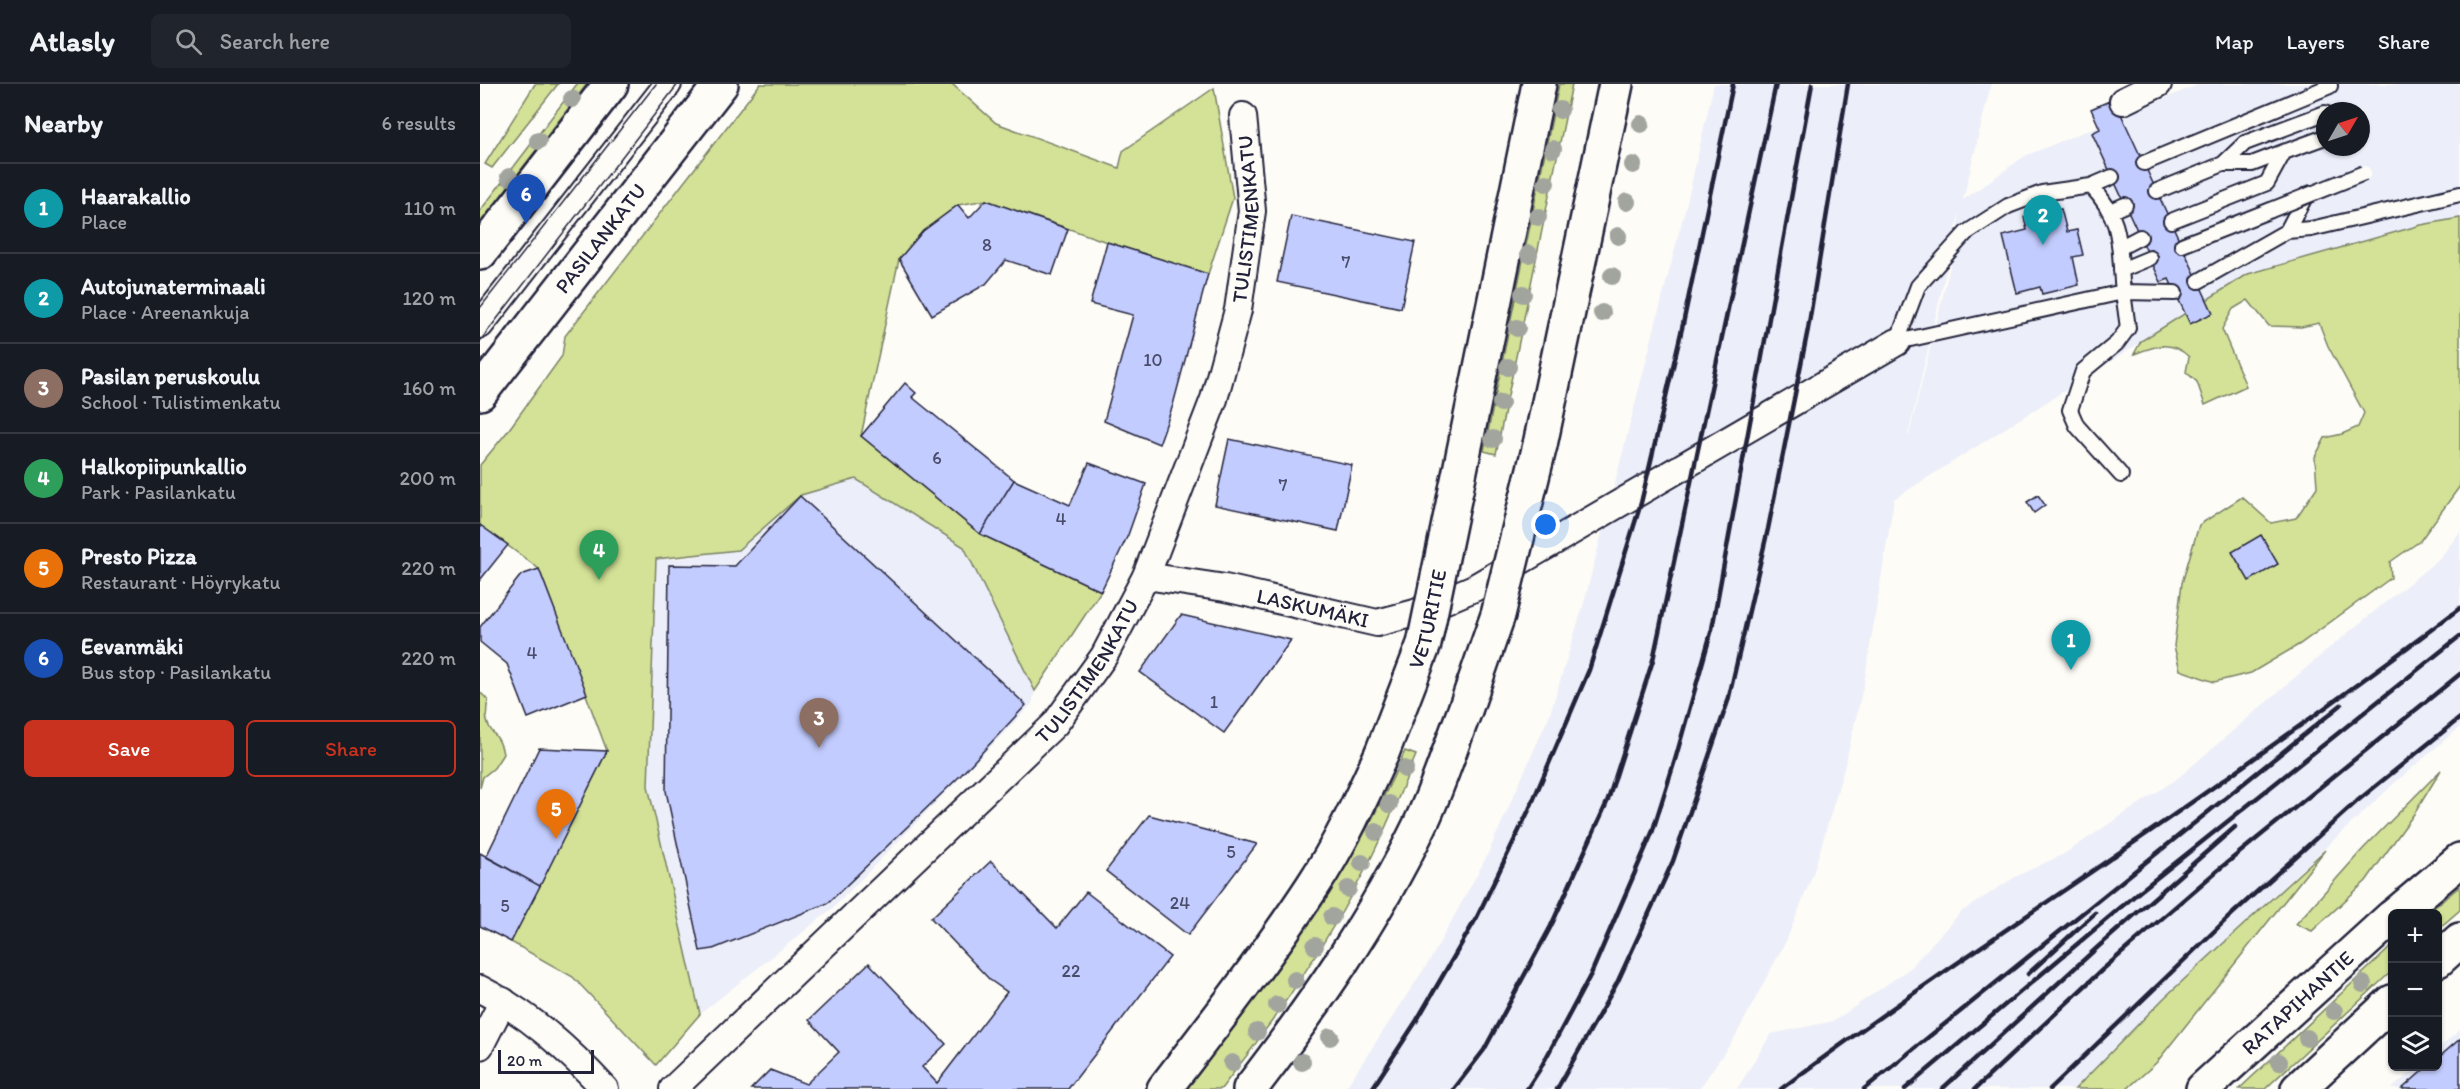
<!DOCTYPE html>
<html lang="en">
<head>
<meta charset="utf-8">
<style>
  :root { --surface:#171b24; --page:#20242c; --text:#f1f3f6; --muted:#9ea1a6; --line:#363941; --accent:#c8321e }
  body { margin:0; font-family:Itim,sans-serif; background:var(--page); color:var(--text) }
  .controls { position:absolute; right:18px; bottom:18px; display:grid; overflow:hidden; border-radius:9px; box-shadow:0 2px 4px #0004 }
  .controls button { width:54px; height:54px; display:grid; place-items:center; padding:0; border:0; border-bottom:2px solid var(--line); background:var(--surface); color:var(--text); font:30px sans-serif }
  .compass { position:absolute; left:1836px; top:18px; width:54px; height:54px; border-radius:50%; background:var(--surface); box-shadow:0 2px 4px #0004; rotate:51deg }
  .scale { position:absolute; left:18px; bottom:15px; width:96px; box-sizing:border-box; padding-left:6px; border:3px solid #22223b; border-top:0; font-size:16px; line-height:21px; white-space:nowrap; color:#22223b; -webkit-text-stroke:4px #fdfcf7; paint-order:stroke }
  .you { position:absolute; left:1066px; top:441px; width:21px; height:21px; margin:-15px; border:4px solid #fff; border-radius:50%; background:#1a73e8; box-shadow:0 0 0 9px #1a73e833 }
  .badge { display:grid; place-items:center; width:39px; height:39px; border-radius:50%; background:var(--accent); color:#fff; font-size:20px; font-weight:700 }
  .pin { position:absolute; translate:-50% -50px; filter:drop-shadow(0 2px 3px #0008) }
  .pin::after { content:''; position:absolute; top:32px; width:21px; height:18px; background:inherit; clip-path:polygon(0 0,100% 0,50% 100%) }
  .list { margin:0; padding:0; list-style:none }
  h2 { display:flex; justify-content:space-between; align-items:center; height:78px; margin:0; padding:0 24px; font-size:26px }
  h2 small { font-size:20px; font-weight:400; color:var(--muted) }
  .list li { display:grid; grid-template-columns:39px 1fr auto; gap:18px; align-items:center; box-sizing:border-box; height:90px; padding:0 24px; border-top:2px solid var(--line) }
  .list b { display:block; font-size:22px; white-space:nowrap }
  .list p { margin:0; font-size:20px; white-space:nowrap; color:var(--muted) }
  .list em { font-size:20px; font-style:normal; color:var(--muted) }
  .actions { display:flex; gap:12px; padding:18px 24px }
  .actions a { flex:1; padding:14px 0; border:2px solid var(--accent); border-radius:9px; text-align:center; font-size:21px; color:var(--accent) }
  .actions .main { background:var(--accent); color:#fff }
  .icon { flex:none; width:33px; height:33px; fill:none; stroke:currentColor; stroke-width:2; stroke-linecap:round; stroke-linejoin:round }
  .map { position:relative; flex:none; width:1980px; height:1005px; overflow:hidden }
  header { display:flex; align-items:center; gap:36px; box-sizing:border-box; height:84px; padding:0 30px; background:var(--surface); border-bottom:2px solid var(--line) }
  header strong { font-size:28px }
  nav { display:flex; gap:33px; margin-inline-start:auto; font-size:21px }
  .search { width:420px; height:54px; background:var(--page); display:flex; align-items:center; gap:15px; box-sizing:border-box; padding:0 21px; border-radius:9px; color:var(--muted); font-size:22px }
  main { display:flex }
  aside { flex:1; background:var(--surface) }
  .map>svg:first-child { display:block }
  .built { fill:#eceef9; fill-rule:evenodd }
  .green { fill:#d3e296; stroke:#7a8268; stroke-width:1.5 }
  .building { fill:#c3ccfe; stroke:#22223b; stroke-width:1.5 }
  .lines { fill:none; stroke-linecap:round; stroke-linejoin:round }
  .lane-casing { stroke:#22223b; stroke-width:18 }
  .street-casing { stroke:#22223b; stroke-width:30 }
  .secondary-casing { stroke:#22223b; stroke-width:38 }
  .primary-casing { stroke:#22223b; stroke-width:38 }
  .lane { stroke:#fdfcf7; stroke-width:14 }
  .street { stroke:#fdfcf7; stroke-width:26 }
  .secondary { stroke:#fdfcf7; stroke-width:33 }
  .primary { stroke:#fdfcf7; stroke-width:33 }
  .tram { stroke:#22223b; stroke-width:1.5 }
  .rail { stroke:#22223b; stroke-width:4.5 }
  .lane-bridge-casing { stroke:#22223b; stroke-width:18; stroke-linecap:butt }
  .primary-bridge-casing { stroke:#22223b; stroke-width:38; stroke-linecap:butt }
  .lane-bridge { stroke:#fdfcf7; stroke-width:14 }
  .primary-bridge { stroke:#fdfcf7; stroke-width:33 }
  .tree { fill:#a2a49e }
  .labels { text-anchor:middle; stroke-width:6; stroke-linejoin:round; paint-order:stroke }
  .number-label { font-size:18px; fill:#4a4c6c }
  .street-label { font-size:21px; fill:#22223b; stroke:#fdfcf7 }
</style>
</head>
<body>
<header>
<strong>Atlasly</strong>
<div class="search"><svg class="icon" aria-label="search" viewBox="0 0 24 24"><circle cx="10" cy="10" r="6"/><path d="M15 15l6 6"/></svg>Search here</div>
<nav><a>Map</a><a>Layers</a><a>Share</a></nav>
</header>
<main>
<aside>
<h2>Nearby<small>6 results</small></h2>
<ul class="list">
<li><span class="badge" style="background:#0f9aa8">1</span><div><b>Haarakallio</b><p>Place</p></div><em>110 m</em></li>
<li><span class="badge" style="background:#0f9aa8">2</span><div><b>Autojunaterminaali</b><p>Place · Areenankuja</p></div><em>120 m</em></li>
<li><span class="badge" style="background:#8d6e63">3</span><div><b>Pasilan peruskoulu</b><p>School · Tulistimenkatu</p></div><em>160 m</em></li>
<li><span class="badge" style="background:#2e9e5b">4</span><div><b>Halkopiipunkallio</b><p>Park · Pasilankatu</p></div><em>200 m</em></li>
<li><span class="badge" style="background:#e8710a">5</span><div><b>Presto Pizza</b><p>Restaurant · Höyrykatu</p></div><em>220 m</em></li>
<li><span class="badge" style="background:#1a4fb4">6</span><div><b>Eevanmäki</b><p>Bus stop · Pasilankatu</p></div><em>220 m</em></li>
</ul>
<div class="actions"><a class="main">Save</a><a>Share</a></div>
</aside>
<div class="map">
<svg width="1980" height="1005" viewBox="0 0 1980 1005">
  <rect width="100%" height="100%" fill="#fdfcf7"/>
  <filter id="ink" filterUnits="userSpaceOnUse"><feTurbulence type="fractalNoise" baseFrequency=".0167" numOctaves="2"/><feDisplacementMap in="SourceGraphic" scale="12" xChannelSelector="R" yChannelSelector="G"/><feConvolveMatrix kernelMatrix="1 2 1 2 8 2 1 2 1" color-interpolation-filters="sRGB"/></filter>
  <g filter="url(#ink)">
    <path class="built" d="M1234 0H1511L1483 116 1545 72 1720 0H1980V134L1941 141 1768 190 1414 415 1384 599 1365 681 1333 790 1307 855 1255 953 1219 1005H865L952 873 1007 772 1070 630 1104 519 1209 110ZM1845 27H1881V63H1845ZM1480 127 1476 158 1429 351H1428Z
      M376 395 484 463 555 607 552 620 353 824 220 930 168 702 176 475H195L258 466 321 411Z
      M1980 448V643L1918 696 1684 914 1595 1005H1257L1291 950 1354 937 1429 885 1481 828 1535 793 1584 770 1698 694 1847 566 1960 474Z
      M1980 946V1005H1911L1937 983 1958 982V965Z"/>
    <path class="green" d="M55 0H78L12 84 5 80Z
      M97 0H107L0 139V127Z
      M280 0H472L516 39 639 84 643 67 734 4 753 114 728 190 627 158 506 116 478 121 443 147 419 175 381 352 500 450 621 507 555 607 484 463 376 395 321 411 258 466 176 475 168 702 220 930 176 981 93 893 31 858 127 667 59 485 0 441V381L27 348 82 272 85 252Z
      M1079 0H1092L1016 370 1004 367Z
      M1980 134V402L1940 457 1910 478 1911 494 1820 560 1771 589 1734 598 1700 586 1694 562 1702 499 1719 441 1762 413 1791 439 1816 434 1837 403 1835 373 1845 354 1862 350 1878 343 1884 329 1848 262 1839 239 1821 243 1789 242 1768 216 1753 225 1742 245 1766 302 1725 321 1717 298 1706 288 1709 273C1691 255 1675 262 1654 270L1661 257 1768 190 1941 141Z
      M0 608 8 616C1 652 19 643 23 670L14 684 3 693 0 704Z
      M925 667 936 671C920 710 904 750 884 788 843 865 795 937 741 1005H704C790 897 870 794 925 667Z
      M1961 686 1936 727 1886 797 1832 847 1816 840 1883 765Z
      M1845 766 1676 979 1647 1005H1595L1684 914Z
      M1980 802V826L1958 845V830L1948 829Z
      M1912 862V887L1785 1005H1759Z"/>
    <path class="building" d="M1634 15 1733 229 1710 240 1689 195 1681 198 1612 49 1620 45 1611 25Z
      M506 116 588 145 572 191 526 176 506 200 452 231 419 175 443 147 478 121 489 134Z
      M1581 125 1587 148 1597 146 1603 171 1593 173 1599 201 1562 210 1560 203 1537 209 1523 152 1547 146 1544 133Z
      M811 132 935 158 921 224 797 198Z
      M627 158 728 190 693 321 679 360 624 337 653 231 610 220Z
      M425 299 436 309 432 313 534 396 500 450 381 352Z
      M749 355 872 381 858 447 735 421Z
      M609 379 666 400 648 451 621 507 500 450 534 396 590 421Z
      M1558 411 1565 421 1554 429 1547 418Z
      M320 412 546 621 481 691 348 819 233 865 220 867 186 707 189 481 255 482Z
      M0 441 28 461 0 496Z
      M1781 451 1798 480 1769 497 1752 468Z
      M59 485 107 610 48 634 27 580 0 558V543L41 491Z
      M701 531 811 556 744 649 660 588Z
      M59 664 127 667 60 802 6 773Z
      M669 731 777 760 708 851 626 787Z
      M0 769 60 802 31 858 0 842Z
      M511 777 577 844 606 808 690 873 588 1005H271L290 986 326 1000 359 968 329 936 389 879 466 960 442 983 457 999 527 908 510 896 451 834Z
      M1980 955V1005H1922L1948 982H1958V974Z"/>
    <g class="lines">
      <defs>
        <path id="lane" d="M1664 79 1850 2
          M1743 80H1772L1806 67
          M1611 102C1645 138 1638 163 1643 208L1417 258 1438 202 1486 149 1528 122 1562 109Z
          M1611 102 1632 93
          M1677 107 1743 80 1765 59 1845 29
          M1631 127 1645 121
          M1691 137 1787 99 1804 68 1845 53
          M1807 147 1831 145 1980 110
          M1702 161 1791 126
          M1641 163 1660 153
          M1641 186 1670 174
          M1719 197 1807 147 1826 111 1831 109
          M1641 391 1597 342 1590 326 1603 287 1637 259 1648 244 1643 208 1695 209"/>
        <g id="street">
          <path d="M1643 17 1678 0"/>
          <path d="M0 241 188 0"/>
          <path id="s1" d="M666 492 745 504 897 539 935 529 994 504 1417 258"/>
          <path d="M0 905C49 930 88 965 125 1005"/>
          <path d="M0 962 23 917"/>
          <path id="s2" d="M193 1005 575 640 624 572 666 492 734 315 758 226 772 127 763 32"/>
        </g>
        <g id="secondary">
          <path d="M0 169 131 0"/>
          <path id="s3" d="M0 309 241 0"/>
          <path d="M1916 830 1980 776"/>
          <path d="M1958 876 1980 856"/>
          <path id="s4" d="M1723 1005 1912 833"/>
          <path d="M1818 1005 1912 918"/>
        </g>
        <path id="primary" d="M1060 361 1136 0
          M976 406 1059 0
          M684 1005C735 939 786 873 832 803 860 761 881 715 902 669
          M770 1005C834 922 894 836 940 741 958 704 970 664 985 626"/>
      </defs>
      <use href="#lane" class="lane-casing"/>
      <use href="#street" class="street-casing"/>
      <use href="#secondary" class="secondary-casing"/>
      <use href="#primary" class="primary-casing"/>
      <use href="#lane" class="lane"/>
      <use href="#street" class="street"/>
      <use href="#secondary" class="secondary"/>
      <use href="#primary" class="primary"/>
      <path class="tram" d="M0 224 176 0
        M0 257 198 0"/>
      <path class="rail" d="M1548 890 1615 829
        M892 1005 937 936 997 833 1049 726 1109 586 1161 419 1203 240 1253 0
        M974 1005 1004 966 1071 842 1128 716 1173 576 1296 0
        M1047 1005 1060 985 1111 890 1172 749 1195 676 1232 545 1332 0
        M1077 1005 1137 899 1193 777 1248 617 1288 445 1328 245 1368 0
        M1301 1005C1397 933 1496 866 1595 799 1725 710 1855 619 1980 524
        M1384 1005 1861 621
        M1425 1005 1659 808 1980 552
        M1462 1005 1619 862 1755 743
        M1495 1005 1622 886 1738 786 1980 590
        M1570 1005 1750 832 1876 718 1980 634"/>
      <defs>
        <path id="lane-bridge" d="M1791 126 1884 89"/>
        <g id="primary-bridge">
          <path d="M985 626 1018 531 1060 361"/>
          <path id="s5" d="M902 669 944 560 976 406"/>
        </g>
      </defs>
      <use href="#lane-bridge" class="lane-bridge-casing"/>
      <use href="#primary-bridge" class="primary-bridge-casing"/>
      <use href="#lane-bridge" class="lane-bridge"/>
      <use href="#primary-bridge" class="primary-bridge"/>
    </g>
    <g class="tree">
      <circle cx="92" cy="15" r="9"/>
      <circle cx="1080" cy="26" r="9"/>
      <circle cx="1161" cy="40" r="9"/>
      <circle cx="58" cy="57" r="9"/>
      <circle cx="1073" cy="65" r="9"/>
      <circle cx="1153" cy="81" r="9"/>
      <circle cx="29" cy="93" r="9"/>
      <circle cx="1066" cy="99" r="9"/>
      <circle cx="1147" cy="118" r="9"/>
      <circle cx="1058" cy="133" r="9"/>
      <circle cx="1138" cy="152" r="9"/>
      <circle cx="1049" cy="170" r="9"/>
      <circle cx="1132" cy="192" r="9"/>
      <circle cx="1043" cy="210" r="9"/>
      <circle cx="1122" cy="229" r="9"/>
      <circle cx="1037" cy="244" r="9"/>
      <circle cx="1028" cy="283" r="9"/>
      <circle cx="1021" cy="319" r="9"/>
      <circle cx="1013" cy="355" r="9"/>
      <circle cx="925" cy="685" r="9"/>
      <circle cx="909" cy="720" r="9"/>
      <circle cx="896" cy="748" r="9"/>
      <circle cx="882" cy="779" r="9"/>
      <circle cx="868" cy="805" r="9"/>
      <circle cx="852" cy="833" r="9"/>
      <circle cx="835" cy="862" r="9"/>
      <circle cx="815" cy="896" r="9"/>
      <circle cx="1883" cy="900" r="9"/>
      <circle cx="797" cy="921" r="9"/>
      <circle cx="1854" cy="927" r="9"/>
      <circle cx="777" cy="948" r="9"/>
      <circle cx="850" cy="953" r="9"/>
      <circle cx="1827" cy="954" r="9"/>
      <circle cx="822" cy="978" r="9"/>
      <circle cx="1799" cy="978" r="9"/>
      <circle cx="752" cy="979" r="9"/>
    </g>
  </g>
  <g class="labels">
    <g class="number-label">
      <text x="507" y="167">8</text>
      <text x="866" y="184">7</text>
      <text x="673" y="282">10</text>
      <text x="457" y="380">6</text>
      <text x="803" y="407">7</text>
      <text x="581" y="441">4</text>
      <text x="52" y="575">4</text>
      <text x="734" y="624">1</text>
      <text x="751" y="774">5</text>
      <text x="700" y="825">24</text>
      <text x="25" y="828">5</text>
      <text x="591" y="893">22</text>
    </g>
    <g class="street-label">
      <text dy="7" stroke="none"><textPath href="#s2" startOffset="1076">TULISTIMENKATU</textPath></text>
      <text dy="7" stroke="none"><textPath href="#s3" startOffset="196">PASILANKATU</textPath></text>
      <text dy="7" stroke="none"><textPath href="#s1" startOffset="170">LASKUMÄKI</textPath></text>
      <text dy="7" stroke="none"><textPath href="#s5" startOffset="142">VETURITIE</textPath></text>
      <text dy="7" stroke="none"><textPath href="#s2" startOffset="590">TULISTIMENKATU</textPath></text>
      <text dy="7" stroke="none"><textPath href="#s4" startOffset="128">RATAPIHANTIE</textPath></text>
    </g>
  </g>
</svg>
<div class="controls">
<button>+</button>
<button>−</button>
<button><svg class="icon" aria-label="layers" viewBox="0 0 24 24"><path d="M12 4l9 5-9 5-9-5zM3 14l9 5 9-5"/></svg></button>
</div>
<svg class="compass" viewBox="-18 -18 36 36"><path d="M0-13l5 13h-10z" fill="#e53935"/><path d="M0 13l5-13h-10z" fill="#9ea1a6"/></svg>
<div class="scale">20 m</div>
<div class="you"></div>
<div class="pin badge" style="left:1591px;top:586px;background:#0f9aa8">1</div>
<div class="pin badge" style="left:1563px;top:161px;background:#0f9aa8">2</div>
<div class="pin badge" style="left:339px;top:664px;background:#8d6e63">3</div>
<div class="pin badge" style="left:119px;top:496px;background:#2e9e5b">4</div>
<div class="pin badge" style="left:76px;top:755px;background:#e8710a">5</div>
<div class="pin badge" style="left:46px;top:140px;background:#1a4fb4">6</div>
</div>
</main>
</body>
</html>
